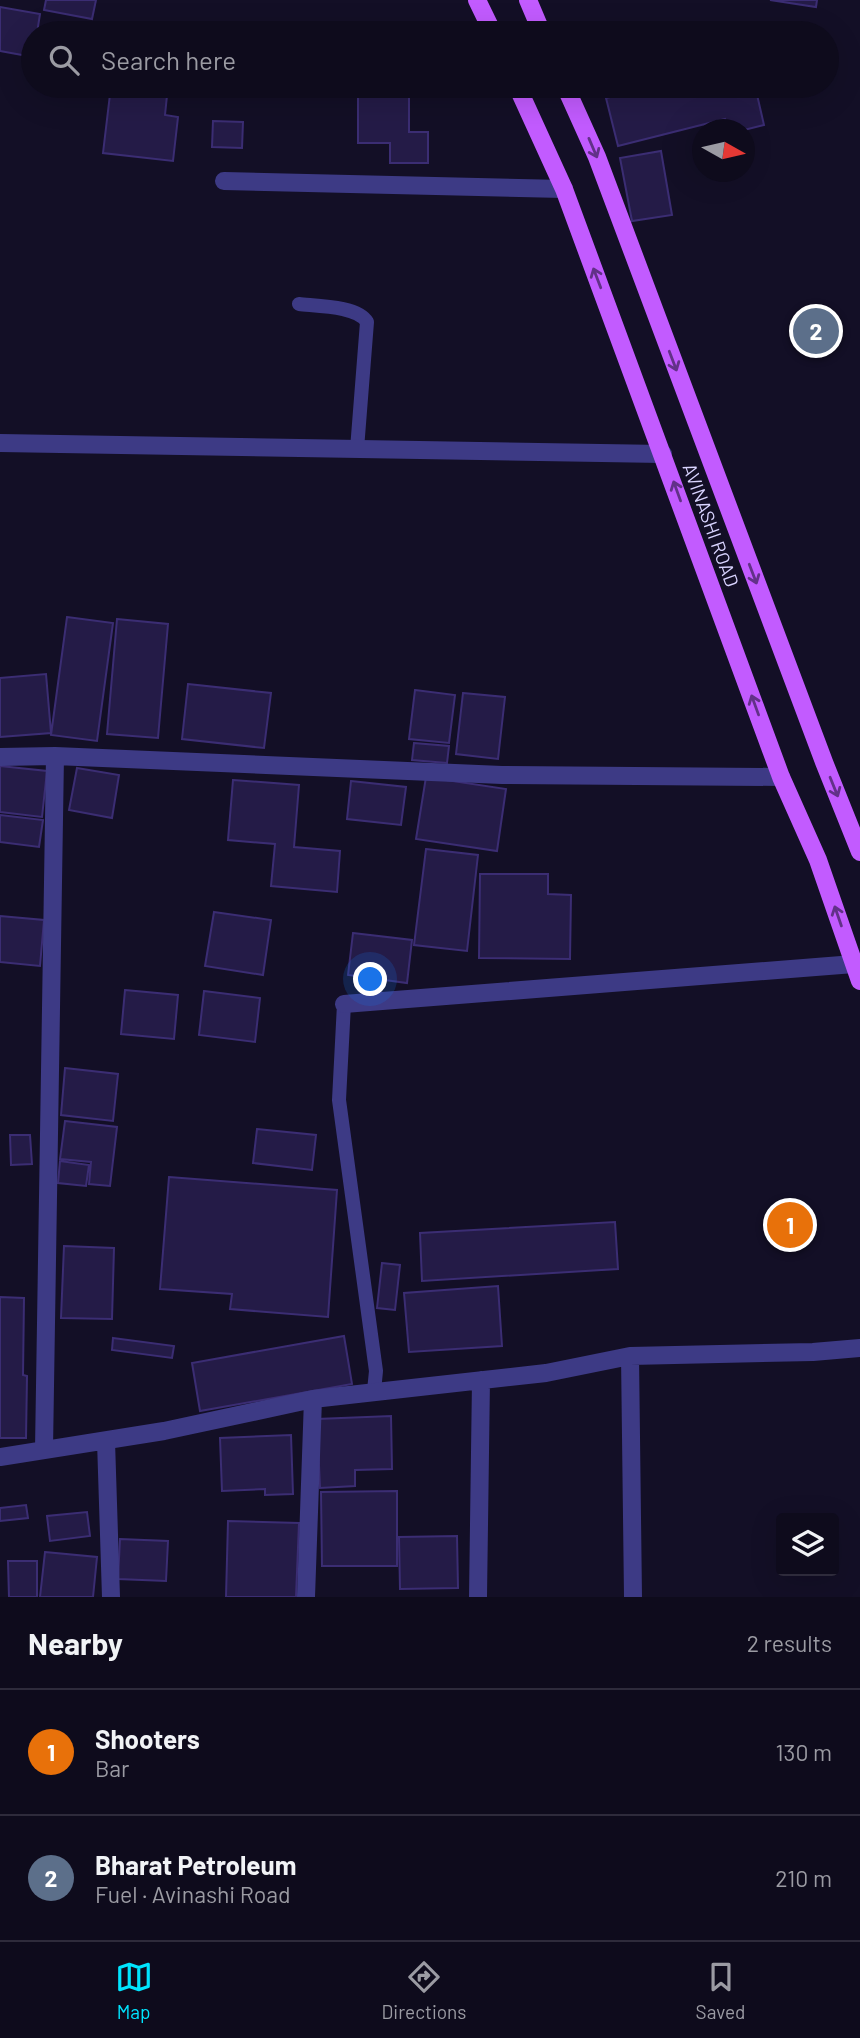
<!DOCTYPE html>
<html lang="en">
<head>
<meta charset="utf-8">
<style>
  :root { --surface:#0e0b1c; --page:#171425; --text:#f1f3f6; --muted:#9b9ba3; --line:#2e2b3b; --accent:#00e5ff }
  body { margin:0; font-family:Barlow,sans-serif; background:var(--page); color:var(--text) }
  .controls { position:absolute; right:21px; bottom:21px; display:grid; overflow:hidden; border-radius:7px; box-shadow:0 7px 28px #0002 }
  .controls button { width:63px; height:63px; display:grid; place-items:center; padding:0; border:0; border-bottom:2px solid var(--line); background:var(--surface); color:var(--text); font:35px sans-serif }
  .compass { position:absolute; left:692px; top:119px; width:63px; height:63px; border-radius:50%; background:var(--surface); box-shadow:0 7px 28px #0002; rotate:98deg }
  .you { position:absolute; left:371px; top:980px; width:24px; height:24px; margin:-18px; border:5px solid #fff; border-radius:50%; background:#1a73e8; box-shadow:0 0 0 10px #1a73e833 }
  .badge { display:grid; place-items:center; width:46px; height:46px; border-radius:50%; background:var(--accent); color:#fff; font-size:23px; font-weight:700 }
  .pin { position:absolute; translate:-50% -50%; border:4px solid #fff; box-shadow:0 2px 7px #0006 }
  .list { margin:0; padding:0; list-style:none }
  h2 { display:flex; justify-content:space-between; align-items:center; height:91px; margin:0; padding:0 28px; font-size:30px }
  h2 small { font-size:23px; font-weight:400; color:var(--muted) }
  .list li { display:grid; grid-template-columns:46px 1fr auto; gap:21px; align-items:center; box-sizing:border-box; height:126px; padding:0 28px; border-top:2px solid var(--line) }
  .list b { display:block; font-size:26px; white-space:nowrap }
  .list p { margin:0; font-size:23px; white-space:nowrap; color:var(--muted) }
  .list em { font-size:23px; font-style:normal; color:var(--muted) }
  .icon { flex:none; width:38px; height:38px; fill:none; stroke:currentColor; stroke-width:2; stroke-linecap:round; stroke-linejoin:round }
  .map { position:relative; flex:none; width:860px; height:1597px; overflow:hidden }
  .search { position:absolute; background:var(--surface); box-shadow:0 7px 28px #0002; left:21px; right:21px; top:21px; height:77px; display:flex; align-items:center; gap:18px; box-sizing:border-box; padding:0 24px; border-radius:38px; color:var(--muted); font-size:26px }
  .sheet { height:343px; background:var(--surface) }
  nav { display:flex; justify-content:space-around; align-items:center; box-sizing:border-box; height:98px; border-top:2px solid var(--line); background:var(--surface); font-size:19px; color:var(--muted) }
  nav a { display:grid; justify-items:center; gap:4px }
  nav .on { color:var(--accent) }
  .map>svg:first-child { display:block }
  .building { fill:#241b47; stroke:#3b2d73; stroke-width:2 }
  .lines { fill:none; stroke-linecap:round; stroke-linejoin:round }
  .service { stroke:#3d3a85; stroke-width:14 }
  .minor { stroke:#3d3a85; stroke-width:18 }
  .primary { stroke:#c25bff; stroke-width:18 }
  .oneway { stroke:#623188 }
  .labels { text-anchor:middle; stroke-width:6; stroke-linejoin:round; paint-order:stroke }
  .street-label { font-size:19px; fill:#d9d4ff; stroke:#130f26 }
</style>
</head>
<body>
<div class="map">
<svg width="860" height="1597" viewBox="0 0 860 1597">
  <rect width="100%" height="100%" fill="#130f26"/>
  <path class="building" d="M46 0H96L92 19 44 10Z
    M770 0H817L816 7Z
    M0 7 40 14 37 33H33V57L0 51Z
    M124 25 175 33H122Z
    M111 86H168L165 115 178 117 173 161 103 153Z
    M656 86H755L764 125 744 130H728L725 119 618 146 606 98Z
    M358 95H409V132H428V163H390V143H358Z
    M213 121 243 122 242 148 212 147Z
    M661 151 672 215 632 221 620 158Z
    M67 617 113 623 97 741 51 735Z
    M117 619 168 624 158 738 107 734Z
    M46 674 51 733 0 737V678Z
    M188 684 271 693 264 748 182 739Z
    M415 690 455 695 449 743 409 739Z
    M463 693 505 697 498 759 456 754Z
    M414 743 449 746 447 763 412 760Z
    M0 766 47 771 42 817 0 812Z
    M77 768 119 775 112 818 69 810Z
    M426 777 506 789 497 851 416 839Z
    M233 780 299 785 294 847 340 851 337 892 271 886 275 844 228 840Z
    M351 781 406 787 401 825 347 819Z
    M0 815 43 820 39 847 0 842Z
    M426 849 478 855 467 951 414 945Z
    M480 874H548V894L571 895 570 959 479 958Z
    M214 912 271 920 263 975 205 966Z
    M0 916 44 920 40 966 0 962Z
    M353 933 412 940 407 983 348 975Z
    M125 990 178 995 174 1039 121 1034Z
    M204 991 260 998 255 1042 199 1035Z
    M65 1068 118 1074 113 1121 61 1115Z
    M65 1121 117 1127 110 1186 89 1184 91 1162 60 1159Z
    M257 1129 316 1135 312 1170 253 1163Z
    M10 1135H30L32 1164 11 1165Z
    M60 1161 89 1165 86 1186 58 1183Z
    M169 1177 337 1190 328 1317 230 1309 232 1294 160 1289Z
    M615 1222 618 1269 422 1281 420 1233Z
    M64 1246 114 1248 112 1319 61 1318Z
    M382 1263 400 1265 395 1310 377 1308Z
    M498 1286 502 1346 409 1352 404 1293Z
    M0 1297 24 1298 23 1375 27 1376 26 1438H0Z
    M344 1336 352 1384 200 1411 192 1363Z
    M113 1338 174 1346 172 1358 112 1350Z
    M391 1416 392 1469 355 1470V1486L320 1488 317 1419Z
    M291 1435 293 1494 265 1495V1489L222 1491 220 1438Z
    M397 1491V1566H322L321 1492Z
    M26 1505 28 1518 0 1521V1508Z
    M87 1512 90 1536 50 1541 47 1516Z
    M228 1521 299 1523 296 1597H226Z
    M457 1536 458 1588 400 1589 399 1537Z
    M120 1539 168 1541 166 1581 118 1579Z
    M45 1552 97 1557 93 1597H40Z
    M8 1561H37V1597H9Z"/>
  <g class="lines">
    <path class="service" d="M299 304C317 306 358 306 367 322L357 449
      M344 1004 339 1100 376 1371 374 1391"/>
    <path class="minor" d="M224 181 564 189
      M0 443 663 454
      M0 757 55 756 502 775 781 777
      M344 1004 854 964
      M630 1356 633 1597
      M106 1441 111 1597
      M44 1449 55 756
      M0 1457 164 1431 313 1399 546 1373 630 1356 813 1352 860 1348
      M306 1597 313 1399
      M478 1597 481 1380"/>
    <path class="primary" d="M477 0 493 33
      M528 0 542 33
      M517 86 564 189 781 777 818 860 860 981
      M565 86 597 157 824 762 860 852"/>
  </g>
  <defs><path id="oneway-shaft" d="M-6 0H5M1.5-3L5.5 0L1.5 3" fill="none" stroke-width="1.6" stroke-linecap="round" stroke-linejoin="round" transform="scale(1.75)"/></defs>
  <g class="oneway">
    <use href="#oneway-shaft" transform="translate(593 148) rotate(67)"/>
    <use href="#oneway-shaft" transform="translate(597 278) rotate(-111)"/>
    <use href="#oneway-shaft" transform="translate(673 361) rotate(69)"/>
    <use href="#oneway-shaft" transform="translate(677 491) rotate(-110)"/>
    <use href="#oneway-shaft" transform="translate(753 574) rotate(69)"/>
    <use href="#oneway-shaft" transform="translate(755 705) rotate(-110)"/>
    <use href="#oneway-shaft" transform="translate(834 787) rotate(68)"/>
    <use href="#oneway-shaft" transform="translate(838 916) rotate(-109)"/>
  </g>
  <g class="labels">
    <g class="street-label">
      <text transform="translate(711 525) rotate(70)" y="7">AVINASHI ROAD</text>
    </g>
  </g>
</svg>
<div class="controls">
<button><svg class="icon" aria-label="layers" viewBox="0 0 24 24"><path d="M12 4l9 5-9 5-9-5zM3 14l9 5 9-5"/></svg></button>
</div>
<svg class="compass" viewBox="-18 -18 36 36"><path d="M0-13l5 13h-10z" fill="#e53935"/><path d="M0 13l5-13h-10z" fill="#9b9ba3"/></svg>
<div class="you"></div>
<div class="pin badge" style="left:790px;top:1225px;background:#e8710a">1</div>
<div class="pin badge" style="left:816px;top:331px;background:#5c6f8a">2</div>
<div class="search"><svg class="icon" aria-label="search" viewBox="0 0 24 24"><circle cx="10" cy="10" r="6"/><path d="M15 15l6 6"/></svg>Search here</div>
</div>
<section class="sheet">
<h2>Nearby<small>2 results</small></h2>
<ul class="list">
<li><span class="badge" style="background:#e8710a">1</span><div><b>Shooters</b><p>Bar</p></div><em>130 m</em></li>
<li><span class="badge" style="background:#5c6f8a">2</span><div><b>Bharat Petroleum</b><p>Fuel · Avinashi Road</p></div><em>210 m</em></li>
</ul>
</section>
<nav>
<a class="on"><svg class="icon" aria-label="map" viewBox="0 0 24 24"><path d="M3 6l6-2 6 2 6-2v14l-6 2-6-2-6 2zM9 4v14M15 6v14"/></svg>Map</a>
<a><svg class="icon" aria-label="directions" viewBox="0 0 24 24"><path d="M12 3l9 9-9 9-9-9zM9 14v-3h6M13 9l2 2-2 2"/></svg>Directions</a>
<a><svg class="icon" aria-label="saved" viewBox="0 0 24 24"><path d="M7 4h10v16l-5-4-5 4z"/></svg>Saved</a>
</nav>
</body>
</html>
